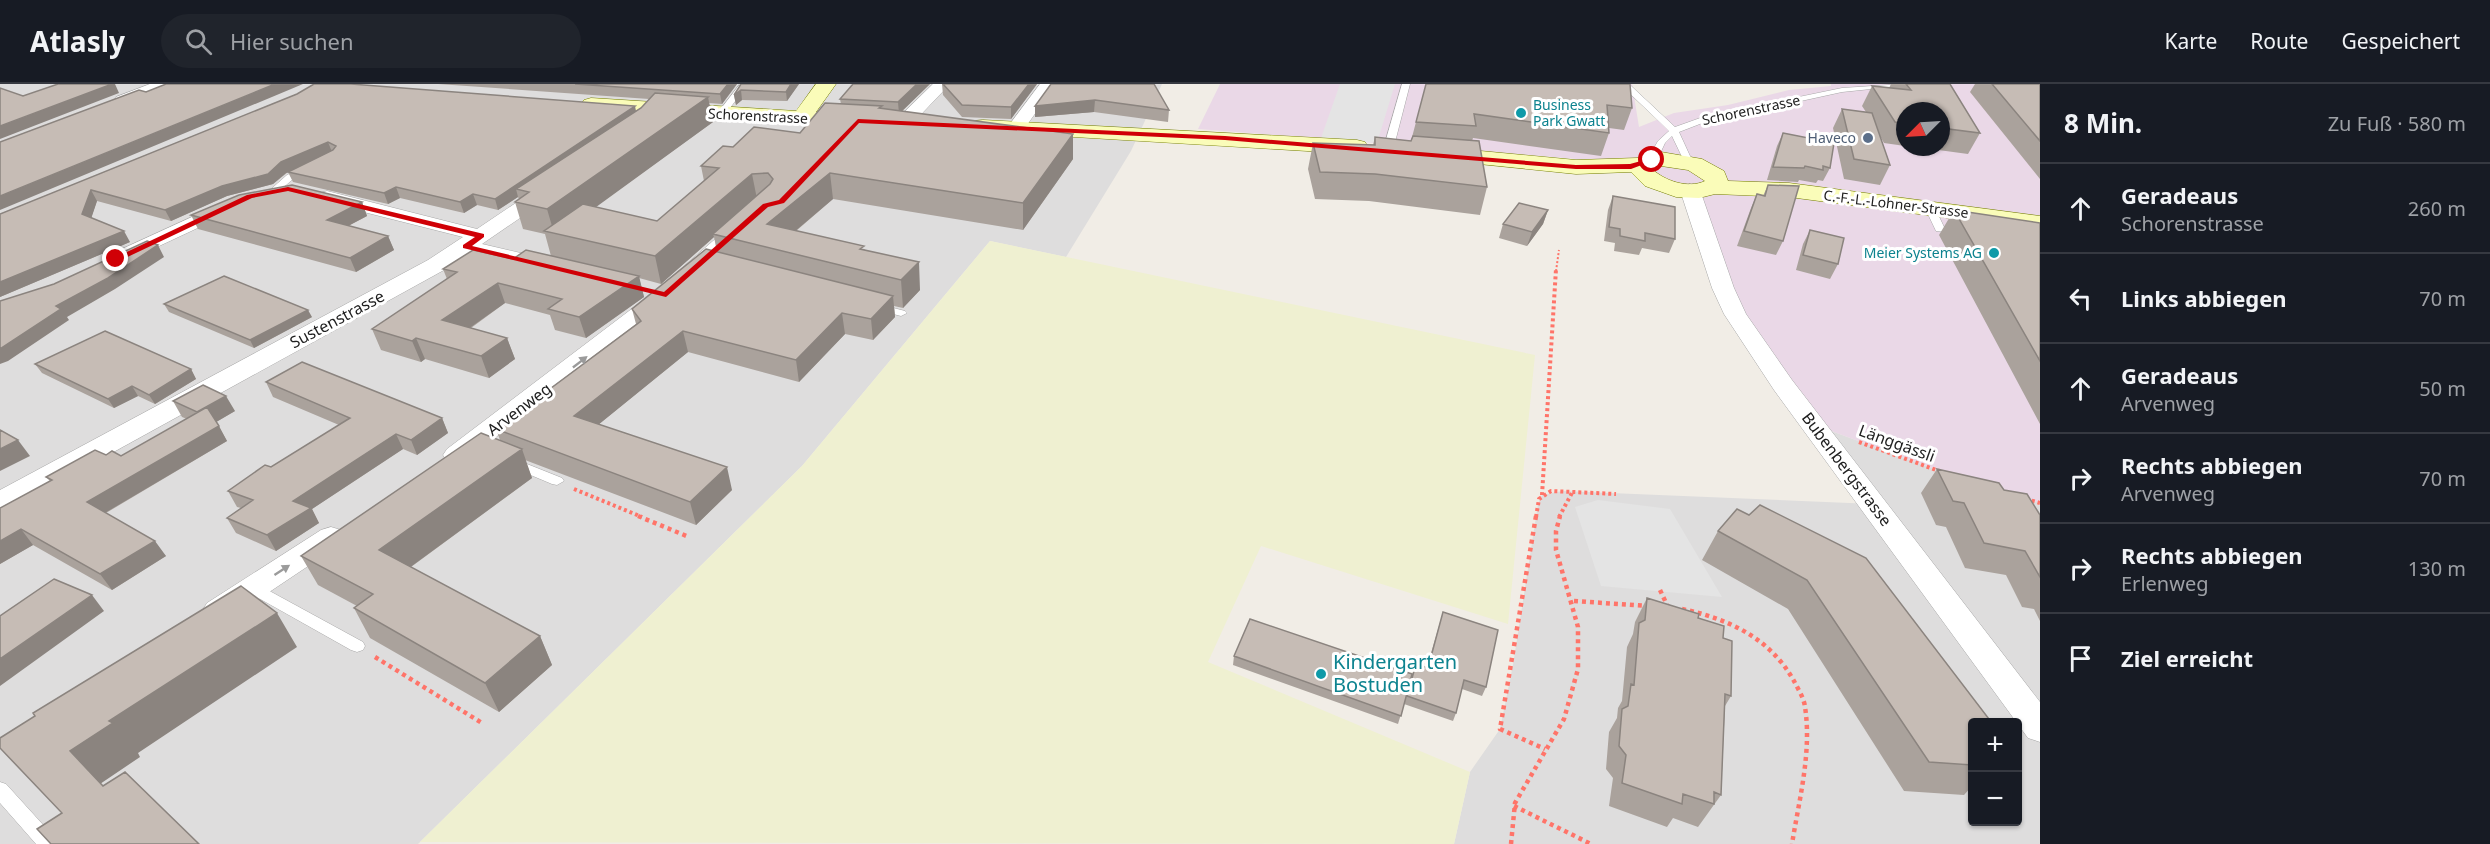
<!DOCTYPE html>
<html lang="de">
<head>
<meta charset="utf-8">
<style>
  :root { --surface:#171b24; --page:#20242c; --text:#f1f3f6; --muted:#9ea1a6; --line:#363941 }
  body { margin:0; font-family:"Noto Sans",sans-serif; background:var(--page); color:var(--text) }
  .controls { position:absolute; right:18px; bottom:18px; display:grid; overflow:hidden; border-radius:6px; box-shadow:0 2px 4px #0004 }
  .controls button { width:54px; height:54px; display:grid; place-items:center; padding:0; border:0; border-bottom:2px solid var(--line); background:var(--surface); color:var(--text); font:30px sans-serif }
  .compass { position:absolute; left:1896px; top:18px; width:54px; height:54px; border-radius:50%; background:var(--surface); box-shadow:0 2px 4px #0004; rotate:246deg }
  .stop { position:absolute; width:18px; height:18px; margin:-14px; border:4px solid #d00006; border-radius:50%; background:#fff }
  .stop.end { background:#d00006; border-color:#fff; box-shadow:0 2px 6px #0008 }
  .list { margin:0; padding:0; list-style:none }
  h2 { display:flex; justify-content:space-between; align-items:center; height:78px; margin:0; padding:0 24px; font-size:26px }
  h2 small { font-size:20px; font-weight:400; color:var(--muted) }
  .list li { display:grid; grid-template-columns:39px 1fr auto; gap:18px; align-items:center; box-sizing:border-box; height:90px; padding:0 24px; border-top:2px solid var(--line) }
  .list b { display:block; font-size:22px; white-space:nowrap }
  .list p { margin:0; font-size:20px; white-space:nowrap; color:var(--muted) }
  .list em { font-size:20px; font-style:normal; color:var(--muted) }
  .icon { flex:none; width:33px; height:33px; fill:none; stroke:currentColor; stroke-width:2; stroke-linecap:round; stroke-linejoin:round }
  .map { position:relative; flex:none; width:2040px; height:760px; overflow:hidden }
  header { display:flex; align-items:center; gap:36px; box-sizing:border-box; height:84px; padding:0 30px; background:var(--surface); border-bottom:2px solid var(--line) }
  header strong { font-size:28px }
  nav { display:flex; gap:33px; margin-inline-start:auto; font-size:21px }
  .search { width:420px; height:54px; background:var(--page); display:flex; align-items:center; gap:15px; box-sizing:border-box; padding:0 21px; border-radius:33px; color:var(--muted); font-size:22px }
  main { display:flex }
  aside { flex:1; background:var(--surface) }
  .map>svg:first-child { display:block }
  .residential { fill:#dedddd; fill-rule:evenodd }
  .industrial { fill:#ead8e7; fill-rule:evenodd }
  .farmland { fill:#eff0d1 }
  .parking { fill:#e4e4e4 }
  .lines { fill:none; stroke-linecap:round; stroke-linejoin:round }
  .lane-casing { stroke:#a7a7a7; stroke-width:1 }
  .street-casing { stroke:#a7a7a7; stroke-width:1 }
  .secondary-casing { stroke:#737d01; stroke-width:1 }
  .path-far2 { stroke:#ff7469; stroke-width:2; stroke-dasharray:2 2; stroke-linecap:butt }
  .path-far1 { stroke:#ff7469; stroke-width:4; stroke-dasharray:3 3; stroke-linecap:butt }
  .path { stroke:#ff7469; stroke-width:4.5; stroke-dasharray:4 4; stroke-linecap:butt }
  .lane { fill:#fff; fill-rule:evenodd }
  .street { fill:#fff; fill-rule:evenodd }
  .secondary { fill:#fafcb9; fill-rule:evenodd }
  .wall { fill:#aaa29c }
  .shaded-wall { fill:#8b847f }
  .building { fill:#c6bcb5; stroke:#8b847f; stroke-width:1.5 }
  .oneway { fill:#9b9b9b }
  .route { fill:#d00006 }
  .culture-dot { fill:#0f9aa8; stroke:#fff; stroke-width:2 }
  .service-dot { fill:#5c6f8a; stroke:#fff; stroke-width:2 }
  .labels { text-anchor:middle; stroke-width:6; stroke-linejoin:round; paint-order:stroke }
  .far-culture-label { font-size:14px; fill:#0d838f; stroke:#fff; text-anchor:start }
  .far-street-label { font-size:14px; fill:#202020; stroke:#fff }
  .far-service-label { font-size:14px; fill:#4e5e75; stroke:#fff; text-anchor:end }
  .street-label { font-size:16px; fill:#202020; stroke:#fff }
  .near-culture-label { font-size:20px; fill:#0d838f; stroke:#fff; text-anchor:start }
</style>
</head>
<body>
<header>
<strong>Atlasly</strong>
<div class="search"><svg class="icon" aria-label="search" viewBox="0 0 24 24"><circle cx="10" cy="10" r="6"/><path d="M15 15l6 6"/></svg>Hier suchen</div>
<nav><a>Karte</a><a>Route</a><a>Gespeichert</a></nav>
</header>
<main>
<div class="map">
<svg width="2040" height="760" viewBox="0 0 2040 760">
  <rect width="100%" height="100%" fill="#f1ede6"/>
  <path class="residential" d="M0 0H1162L1131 67 1066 173 990 157 802 382 418 760H0Z
    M1815 341 1975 400 2040 419V760H1454L1470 688 1500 645 1513 581 1538 420 1542 411 1562 407 1873 420ZM1972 638H2018V738H1972Z"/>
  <path class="industrial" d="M1220 0H1632L1639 43 1674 29 1728 21 1789 6 1831 2V0H2040V419L1975 400 1815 341 1754 259 1690 110 1614 78 1198 45ZM1905 27H1941V63H1905Z"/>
  <path class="farmland" d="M990 157 1535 271 1508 540 1261 462 1208 578 1470 688 1454 760 420 758 802 382Z"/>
  <path class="parking" d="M1340 0H1395L1377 59 1321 54Z
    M1598 416 1670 425 1722 513 1601 502 1575 423Z"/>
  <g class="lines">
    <defs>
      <path id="lane" d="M740 0H748L724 32H718L717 30Z
        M1402 0H1410L1393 66 1388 69 1383 66Z
        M1620 0H1629L1675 43 1703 33 1842 4 1904 0 1900 2 1842 8 1705 38 1679 48 1690 72 1699 80 1694 83 1683 75 1672 52 1665 59 1657 76 1649 78 1647 76 1658 57 1669 47Z
        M306 83 311 86 309 88 293 95 278 108 270 106 287 91Z
        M1930 121 1935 124 1944 143 1965 146V150L1936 147 1925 124Z
        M878 220 905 227 907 229 901 232 874 225 872 223Z
        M512 374 562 394 564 397 557 401 552 400 507 381 505 378 507 375Z
        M253 498 363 558 365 562 363 566 357 568 351 566 248 508 245 504 248 500Z
        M0 698 6 700 55 754 57 760H36L0 719Z"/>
      <path id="street" d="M150 0H172L170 3 128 21H116L114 17 116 13Z
        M933 0H950L909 43H897L894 39 897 35Z
        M1040 0H1056L1022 48H1010L1007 44Z
        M548 100 555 102 558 106 555 110 482 160 559 178 562 183 559 188 551 189 468 169 444 186 10 425 0 427V406L428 176 463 153 320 117 317 113 320 109 327 107 477 145 541 102Z
        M1690 100 1700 106 1734 204 1746 230 1792 296 2040 618V658L2028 654 1774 306 1724 230 1712 204 1680 106Z
        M227 117 237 123 234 127 125 178H111L107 174 111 170Z
        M744 134 751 136 754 140 751 144 674 215 465 377 456 380 447 377 443 371 447 365 658 205 737 136Z
        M331 443 341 446 346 453 341 460 229 535 218 539 207 535 202 527 207 519 321 446Z"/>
      <path id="secondary" d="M816 0H836L816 28 863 33 867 37 863 41 801 40 591 26 584 24 581 20 584 16 591 14 796 27Z
        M983 36 1357 56 1365 58 1368 63 1365 68 1357 70 975 47 972 42 975 37Z
        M1438 63 1576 76 1637 74 1661 68 1702 75 1724 87 1728 97 1789 99 2040 132V146L1789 113 1715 110 1699 114 1676 113 1645 102 1631 88 1576 90 1430 75 1427 70 1430 65ZM1661 82 1688 86 1705 97C1688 105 1665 97 1652 85Z"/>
    </defs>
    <use href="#lane" class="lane-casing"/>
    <use href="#street" class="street-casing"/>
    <use href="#secondary" class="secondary-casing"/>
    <path class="path-far2" d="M1556 187 1559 166"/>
    <path class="path-far1" d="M1859 358 1939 387
      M574 405 642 433
      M1542 411 1556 185
      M2026 415 2040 419
      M1536 433 1539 415 1551 407 1616 410
      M1559 433 1573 407"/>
    <path class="path" d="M638 432 689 453
      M1536 432 1500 645 1545 665
      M1660 506 1668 523
      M1574 517 1648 522
      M1682 525C1729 535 1770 554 1794 597 1798 605 1804 614 1805 623 1812 668 1799 716 1792 760
      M375 573 482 639
      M1514 722 1591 760
      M1511 760 1515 719 1564 635 1578 585V543L1556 466V447L1560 432"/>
    <use href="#lane" class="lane"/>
    <use href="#street" class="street"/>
    <use href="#secondary" class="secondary"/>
  </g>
  <path class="wall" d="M438 0H737L722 20 709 19 713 38 595 123 657 137 704 97 701 82 733 63 800 49 841 20 840 15 853 0H930L902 27 1073 75 1023 146 833 115 796 147 864 165 920 206 903 224 894 222 895 233 873 256 845 250 799 298 688 268 599 340 732 406 696 441 525 376 532 394 411 483 540 552 552 581 499 628 370 554 354 524 357 522 318 501 301 472 500 356 496 345 636 240 632 225 717 168 714 153 661 200 639 194 644 213 586 254 555 246 550 231 505 219 471 244 507 254 515 275 489 294 425 275 421 278 381 266 372 245 447 195 443 185 513 175 551 172 545 150 523 145 515 118 519 115 518 113 498 126 477 121 464 129 400 114 388 120 293 98 288 88 273 100 227 112 171 137 97 117 91 134 130 158 0 213V130L297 10 636 27 641 24 649 15Z
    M741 0H799L787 17 742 16 736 21 734 11Z
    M942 0H1037L1011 35 962 33 943 11Z
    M1051 0 1169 26 1168 38 1094 28 1035 33Z
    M1426 0 1632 24 1624 46 1609 44V49L1601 72 1473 54 1472 57 1487 103 1480 131 1369 117 1315 115 1308 85 1313 59 1373 61 1375 53 1411 57Z
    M1891 0H1950L1980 49 1968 70 1916 63H1941V27H1905V62L1884 59 1880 52 1890 81 1880 101 1844 95 1833 44 1842 25 1866 28 1862 22 1872 2 1889 4Z
    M1975 0H2040V95L1970 8Z
    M1783 49 1830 84 1823 97 1818 96 1816 99 1799 96 1798 98 1767 96 1777 62Z
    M1768 101 1783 157 1776 171 1737 162 1751 124 1757 110 1763 112Z
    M1613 112 1675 155 1669 169 1642 164 1639 171 1614 167 1615 159 1604 157 1608 126Z
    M362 118 367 132 348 142 388 152 394 166 356 188 198 145 191 131Z
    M1548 126 1543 140 1527 162 1499 154 1503 140Z
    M1954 126 2040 139V340L1939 151Z
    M1810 146 1838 180 1830 195 1796 186 1803 160Z
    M164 220 312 233 254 264 169 228Z
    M35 280 191 285 196 295 155 320 138 312 114 324 42 289Z
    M266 298 442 334 448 349 417 371 403 365 312 425 319 439 276 467 236 449 227 434 241 424 237 423 228 407 271 383 339 341 273 313Z
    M173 317 235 327 216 338 227 357 106 429 166 472 112 506 33 461 0 480V424L50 397 46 393 106 371 121 372 187 335 182 333Z
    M1937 385 2004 406 2040 431V537L2034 525 2022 523 2006 491 1965 484 1946 443 1936 441 1921 409Z
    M1737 425 1972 639V702L1964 711 1904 707 1788 525 1702 476 1718 447Z
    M1647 514 1698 534 1723 554 1731 612 1725 622 1721 711 1698 743 1673 734 1667 743 1609 722 1613 694 1606 685 1609 648 1617 634 1618 624 1622 617 1627 563 1633 550 1635 538Z
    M1443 528 1486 603 1482 612 1462 605 1456 629 1453 637 1404 620 1398 640 1233 581 1234 572 1412 590 1427 583Z"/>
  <path class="shaded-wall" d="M112 0H115L119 9 0 55V42Z
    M275 0H303L0 126V112Z
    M728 0H737L722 20 720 10Z
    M791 0H799L787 17 786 8Z
    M917 0H930L899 30 898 18Z
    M1029 0H1037L1011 35V23Z
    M741 6 742 16 736 21 734 11Z
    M708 13 713 38 559 150 554 149 547 125Z
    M1095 16 1094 28 1035 33V22Z
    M635 22 637 32 516 105 518 113 498 126 495 115Z
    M1073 50V75L1023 146V119Z
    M328 58 332 68 286 89 273 100 227 112 171 137 165 126 222 102 281 78Z
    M830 89 833 115 774 165 767 140Z
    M752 90 757 115 713 150 714 153 661 200 655 172Z
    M396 103 400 114 388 120 384 109Z
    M91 106 97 117 89 141 82 130Z
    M473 110 477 121 464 129 460 118Z
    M362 118 367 132 333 150 327 136Z
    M1548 126 1543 140 1527 162 1532 148Z
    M124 147 130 158 0 213V198Z
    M388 152 394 166 356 188 350 174Z
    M158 161 164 173 115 205 67 233 69 236 8 277 0 280V265L56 222Z
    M919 178 920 206 903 224 901 196Z
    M639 192 644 213 586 254 579 233Z
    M498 199 505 219 451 257 442 236Z
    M893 212 895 233 873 256 871 235Z
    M308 226 312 233 254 264 250 256Z
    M842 229 845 250 799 298 796 276Z
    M683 247 688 268 582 354 574 332Z
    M416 254 425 275 421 278 412 257Z
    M507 254 515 275 489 294 481 272Z
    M191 285 196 295 155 320 149 311Z
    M132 302 138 312 114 324 108 315Z
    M226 312 235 327 206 344 197 328Z
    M442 334 448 349 417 371 411 356Z
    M219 342 227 357 98 433 87 418Z
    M396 350 403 365 312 425 319 439 276 467 267 451 293 417Z
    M18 356 30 372 0 387V365Z
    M522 365 532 394 394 495 379 466Z
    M727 383 732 406 696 441 690 418Z
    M21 445 33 461 0 480V457Z
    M155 457 166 472 112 506 100 490Z
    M92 511 104 527 0 602V575Z
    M277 529 297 563 138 669 140 673 100 700 70 667 109 637Z
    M540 552 552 581 499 628 485 599Z"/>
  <path class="building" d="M58 0H112L0 42V4L23 12Z
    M166 0H275L0 112V58L139 6 146 8Z
    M314 0H351L635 22 495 115 473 110 460 118 396 103 384 109 288 88 333 66 336 62 328 58 281 78 268 90 222 102 165 126 91 106 82 130 124 147 0 198V130L297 10Z
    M575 0H728L720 10Z
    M741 0H791L786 8 741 6 734 11Z
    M853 0H917L898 18 840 15Z
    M943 0H1029L1011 23 962 21Z
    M1051 0H1154L1169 26 1095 16 1035 22Z
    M1426 0H1630L1632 24 1607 21 1609 49 1474 30 1476 42 1416 38Z
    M1906 0H1950L1980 49 1941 44V27H1905V39L1895 38 1872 2 1911 6Z
    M1992 0H2040V57Z
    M655 9 708 13 547 125 515 118 529 108 516 105 641 24Z
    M825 19 882 22 879 24 1073 50 1023 119 830 89 767 140 864 162 860 165 919 178 901 196 713 150 770 100 773 95 768 89 752 90 655 172 544 147 583 120 657 137 719 84 701 82 723 62 733 63 754 43 800 49Z
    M1842 25 1872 29 1890 81 1854 75Z
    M1783 49 1834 59 1830 84 1823 82V86L1805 82 1804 84 1773 83Z
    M1413 52 1479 57 1487 103 1375 90 1320 88 1313 59 1375 61V53L1411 57Z
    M292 101 362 118 327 136 388 152 350 174 191 131 239 111Z
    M1768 101 1799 102 1783 157 1744 147 1757 110 1765 112Z
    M1613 112 1675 123V155L1645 149V157L1620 152V145L1609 143Z
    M1519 119 1548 126 1532 148 1503 140Z
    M1954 126 2040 139V277Z
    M1810 146 1844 154 1838 180 1803 171Z
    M147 157 158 161 108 194 56 222 61 225 0 265V217L54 200Z
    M706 165 893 212 871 235 842 229 796 276 683 247 574 332 727 383 690 418 496 345 641 237 632 225Z
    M473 166 513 175 526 166 639 192 579 233 548 225 562 215 498 199 442 236 507 254 481 272 416 254 412 257 372 245 457 188 443 185Z
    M224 192 308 226 250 256 164 220Z
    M105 247 191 285 149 311 132 302 108 315 35 280Z
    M302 278 442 334 411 356 396 350 293 417 311 424 267 451 227 434 253 416 228 407 265 381 271 383 350 334 266 298Z
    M203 301 226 312 197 328 173 317Z
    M207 323 219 342 87 418 155 457 100 490 21 445 0 457V424L52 396 46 393 95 366 106 371 112 367 121 372Z
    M0 346 18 356 0 365Z
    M481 349 522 365 379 466 540 552 485 599 354 524 373 510 301 472Z
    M1937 385 1999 399 2004 406 2027 410 2040 431V493L2025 467 1984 459 1964 419 1953 417Z
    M1760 421 1866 474 1992 639H1972V681L1929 678 1807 496 1718 447 1737 425 1749 431Z
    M54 495 92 511 0 575V532Z
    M241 502 277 529 109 637 113 639 70 667 103 702 125 688 199 760H51L37 745 62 729 0 664V654L35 632 33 629Z
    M1647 514 1699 530 1698 534 1724 542 1723 554 1732 557 1731 612 1725 610 1721 711 1714 708V720L1683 710 1682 720 1622 699 1626 671 1619 662 1622 625 1628 622 1631 600 1634 601 1639 539 1645 536Z
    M1443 528 1498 546 1486 603 1464 596 1456 629 1407 612 1416 580 1428 584Z
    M1250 535 1412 590 1401 632 1234 572Z"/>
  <defs><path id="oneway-solid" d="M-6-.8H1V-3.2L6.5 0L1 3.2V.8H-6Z" transform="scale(1.5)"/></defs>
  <g class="oneway">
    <use href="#oneway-solid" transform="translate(580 278) rotate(-38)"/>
    <use href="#oneway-solid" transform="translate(282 486) rotate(-33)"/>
  </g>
  <path class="route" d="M858 35 1225 52 1576 81 1630 80 1652 74 1655 76 1631 85H1576L1225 56 859 39 784 119 768 123 666 213 463 164V161L475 153 288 107 252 114 119 177 112 175 247 111 288 103 484 150V153L472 162 664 208 763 120 779 116Z"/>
  <g class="culture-dot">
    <circle cx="1521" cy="29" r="6"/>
    <circle cx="1994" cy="169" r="6"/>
    <circle cx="1321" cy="590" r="6"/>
  </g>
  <circle class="service-dot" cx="1868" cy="54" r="6"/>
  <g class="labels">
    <g class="far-culture-label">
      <text x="1533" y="26">Business<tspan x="1533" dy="16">Park Gwatt</tspan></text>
      <text x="1982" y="174" text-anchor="end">Meier Systems AG</text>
    </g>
    <g class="far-street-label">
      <text transform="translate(1751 26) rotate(-12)" y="5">Schorenstrasse</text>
      <text transform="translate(758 32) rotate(3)" y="5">Schorenstrasse</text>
      <text transform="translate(1896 120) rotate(7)" y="5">C.-F.-L.-Lohner-Strasse</text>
    </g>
    <g class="far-service-label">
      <text x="1856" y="59">Haveco</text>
    </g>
    <g class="street-label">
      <text transform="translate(337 235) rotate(-28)" y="6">Sustenstrasse</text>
      <text transform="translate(519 325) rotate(-37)" y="6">Arvenweg</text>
      <text transform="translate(1897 359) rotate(20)" y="6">Länggässli</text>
      <text transform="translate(1847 385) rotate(53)" y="6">Bubenbergstrasse</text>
    </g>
    <g class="near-culture-label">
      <text x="1333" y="585">Kindergarten<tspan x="1333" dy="23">Bostuden</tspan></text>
    </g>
  </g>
</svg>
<div class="controls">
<button>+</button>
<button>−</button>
</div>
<svg class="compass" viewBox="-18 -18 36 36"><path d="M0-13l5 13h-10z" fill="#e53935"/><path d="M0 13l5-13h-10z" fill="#9ea1a6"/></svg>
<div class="stop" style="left:1652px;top:76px"></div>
<div class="stop end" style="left:116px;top:175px"></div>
</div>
<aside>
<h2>8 Min.<small>Zu Fuß · 580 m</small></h2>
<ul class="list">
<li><svg class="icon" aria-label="ahead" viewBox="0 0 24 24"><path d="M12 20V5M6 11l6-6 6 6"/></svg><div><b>Geradeaus</b><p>Schorenstrasse</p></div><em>260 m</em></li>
<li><svg class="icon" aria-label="left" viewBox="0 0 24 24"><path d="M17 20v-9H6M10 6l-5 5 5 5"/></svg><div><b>Links abbiegen</b></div><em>70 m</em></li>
<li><svg class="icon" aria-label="ahead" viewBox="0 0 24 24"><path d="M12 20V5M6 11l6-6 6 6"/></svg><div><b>Geradeaus</b><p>Arvenweg</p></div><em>50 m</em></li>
<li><svg class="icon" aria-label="right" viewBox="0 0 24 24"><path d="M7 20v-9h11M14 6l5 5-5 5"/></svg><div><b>Rechts abbiegen</b><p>Arvenweg</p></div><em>70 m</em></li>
<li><svg class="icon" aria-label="right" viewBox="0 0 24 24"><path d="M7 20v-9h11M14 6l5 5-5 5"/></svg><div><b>Rechts abbiegen</b><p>Erlenweg</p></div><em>130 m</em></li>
<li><svg class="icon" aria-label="arrive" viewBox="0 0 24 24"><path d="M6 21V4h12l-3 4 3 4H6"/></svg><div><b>Ziel erreicht</b></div></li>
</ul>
</aside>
</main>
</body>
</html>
